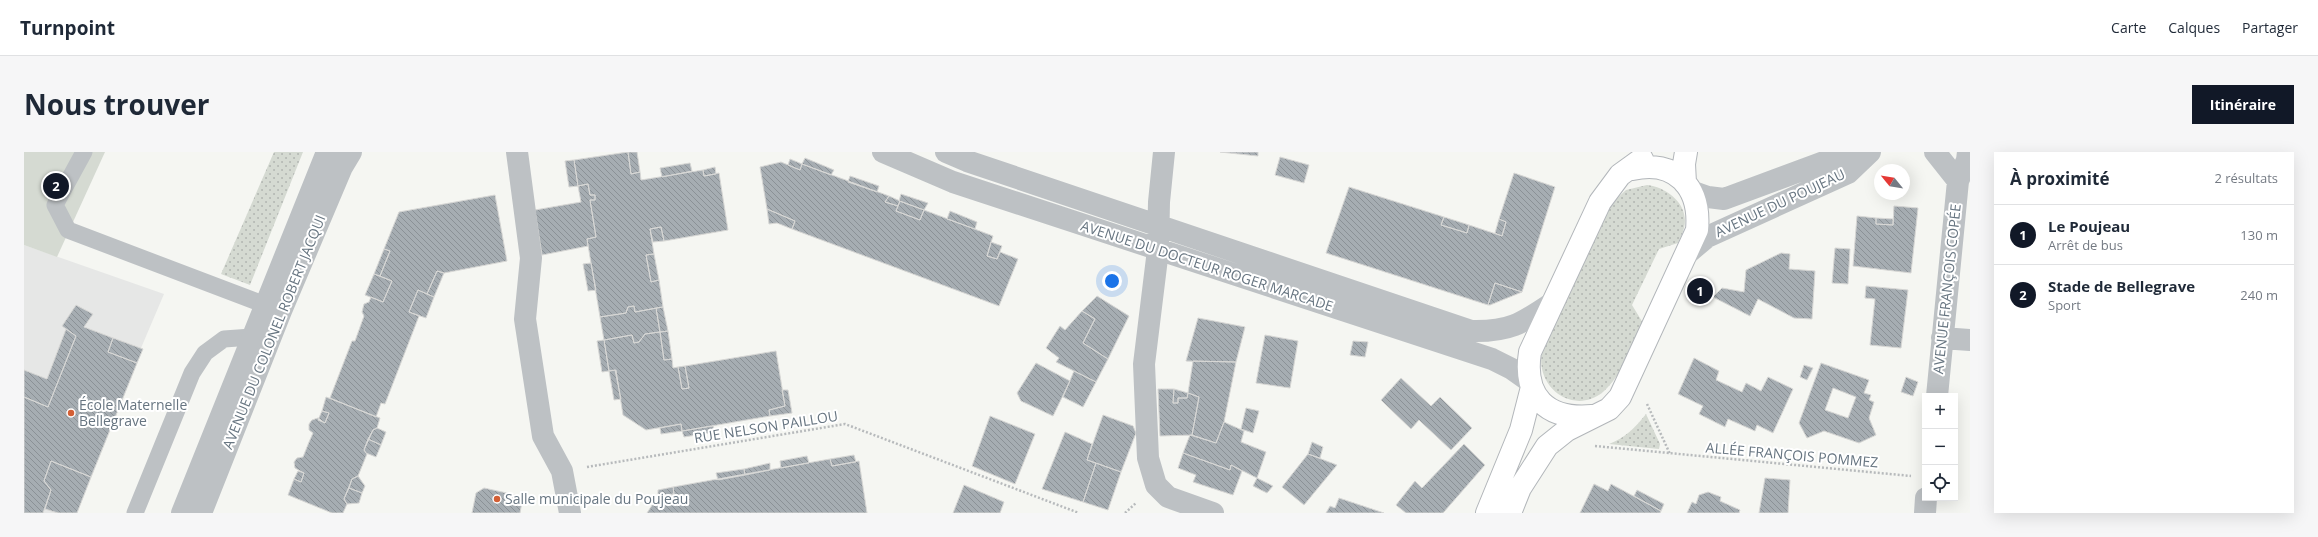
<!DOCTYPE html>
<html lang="fr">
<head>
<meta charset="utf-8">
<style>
  :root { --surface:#fff; --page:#f6f6f7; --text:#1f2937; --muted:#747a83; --line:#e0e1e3; --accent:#111827 }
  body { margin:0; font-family:"Open Sans",sans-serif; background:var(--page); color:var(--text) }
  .controls { position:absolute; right:12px; bottom:12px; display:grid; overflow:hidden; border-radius:0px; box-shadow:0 4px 16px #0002 }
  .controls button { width:36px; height:36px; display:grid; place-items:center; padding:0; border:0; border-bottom:1px solid var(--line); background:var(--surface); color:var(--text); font:20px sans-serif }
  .compass { position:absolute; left:1850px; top:12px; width:36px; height:36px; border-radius:50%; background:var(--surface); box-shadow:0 4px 16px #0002; rotate:300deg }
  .you { position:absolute; left:1088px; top:129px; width:14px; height:14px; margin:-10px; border:3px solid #fff; border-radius:50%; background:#1a73e8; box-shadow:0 0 0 6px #1a73e833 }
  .badge { display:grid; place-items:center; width:26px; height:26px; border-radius:50%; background:var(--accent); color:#fff; font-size:13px; font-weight:700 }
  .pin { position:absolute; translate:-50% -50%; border:2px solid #fff; box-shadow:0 1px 4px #0006 }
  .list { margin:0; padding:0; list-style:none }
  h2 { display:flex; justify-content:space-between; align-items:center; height:52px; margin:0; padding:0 16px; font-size:17px }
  h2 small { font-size:13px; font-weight:400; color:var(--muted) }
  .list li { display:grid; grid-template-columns:26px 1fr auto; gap:12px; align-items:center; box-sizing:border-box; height:60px; padding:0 16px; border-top:1px solid var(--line) }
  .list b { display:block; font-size:15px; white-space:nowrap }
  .list p { margin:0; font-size:13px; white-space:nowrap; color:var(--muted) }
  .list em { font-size:13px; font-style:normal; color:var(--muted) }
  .icon { flex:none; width:22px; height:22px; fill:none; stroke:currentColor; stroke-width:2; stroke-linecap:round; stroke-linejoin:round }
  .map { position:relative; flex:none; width:1946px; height:361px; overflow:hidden; border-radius:0px }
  header { display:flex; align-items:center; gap:24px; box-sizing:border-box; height:56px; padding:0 20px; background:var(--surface); border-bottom:1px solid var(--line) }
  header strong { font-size:19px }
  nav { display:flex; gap:22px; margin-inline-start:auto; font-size:14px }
  .intro { display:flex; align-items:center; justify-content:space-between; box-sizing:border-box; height:96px; padding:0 24px }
  h1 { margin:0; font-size:28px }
  .button { padding:10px 18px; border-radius:0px; background:var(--accent); color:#fff; font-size:14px; font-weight:700 }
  main { display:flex; gap:24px; padding:0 24px }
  aside { flex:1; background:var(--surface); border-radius:0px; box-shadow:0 4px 16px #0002 }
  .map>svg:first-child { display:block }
  .built { fill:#e6e7e6 }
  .grass { fill:url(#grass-dots) }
  .pitch { fill:#d5dad2 }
  .building { fill:url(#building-back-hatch); stroke:#d7d7d5; fill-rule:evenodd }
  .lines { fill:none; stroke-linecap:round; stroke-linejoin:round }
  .secondary-casing { stroke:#b2b6ba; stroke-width:24 }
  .path { stroke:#b7babc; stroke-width:2.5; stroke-dasharray:2 2; stroke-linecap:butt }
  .service { stroke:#bdc1c4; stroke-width:17 }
  .minor { stroke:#bdc1c4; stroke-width:22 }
  .secondary { stroke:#fff; stroke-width:22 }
  .poi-dot { fill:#d35f35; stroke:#fff; stroke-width:1.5 }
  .labels { text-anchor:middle; stroke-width:4; stroke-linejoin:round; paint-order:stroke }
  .street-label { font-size:14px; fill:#677581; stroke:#fff }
  .poi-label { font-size:14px; fill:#677581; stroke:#fff; text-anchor:start }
</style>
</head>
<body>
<header>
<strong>Turnpoint</strong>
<nav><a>Carte</a><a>Calques</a><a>Partager</a></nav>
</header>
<div class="intro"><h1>Nous trouver</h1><a class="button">Itinéraire</a></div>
<main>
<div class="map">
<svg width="1946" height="361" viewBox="0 0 1946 361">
  <defs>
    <pattern id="grass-dots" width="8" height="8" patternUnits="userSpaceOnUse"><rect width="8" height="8" fill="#d5dad2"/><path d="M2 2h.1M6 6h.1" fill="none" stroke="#b1b5b0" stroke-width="1.8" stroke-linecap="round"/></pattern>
    <pattern id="building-back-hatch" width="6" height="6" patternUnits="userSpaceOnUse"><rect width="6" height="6" fill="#a6adb2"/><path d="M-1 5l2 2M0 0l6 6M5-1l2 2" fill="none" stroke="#8b9196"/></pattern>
  </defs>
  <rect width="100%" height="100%" fill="#f5f6f2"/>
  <path class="built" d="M0 93 140 142 117 196 119 197 53 361H0Z"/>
  <path class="grass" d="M250 0H279L226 133 197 122Z
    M1623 33C1643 35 1666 53 1660 76 1659 81 1656 86 1654 91L1635 97 1608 153 1619 171C1608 193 1598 224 1579 240 1548 265 1508 233 1519 196L1587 52 1602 38Z
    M1622 262 1636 292 1635 297 1585 292C1601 286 1611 276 1622 262Z"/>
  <path class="pitch" d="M0 0H81L33 105 0 93Z"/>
  <path class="building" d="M604 0 607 22 616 20 617 28 679 18 680 24 695 21 704 78 640 89 637 75 626 77 630 102 622 103 627 130 635 128 639 155 611 160 610 154 604 155 602 161 576 165 563 87 572 85 566 48H571V43H566L564 32 554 34 550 8Z
    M604 0H613L616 20 607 22Z
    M1196 0H1234V4Z
    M1256 5 1285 13 1280 31 1251 23Z
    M781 6 810 18 807 23 778 12Z
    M766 7 778 12 776 18 764 13Z
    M550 8 554 34 545 35 541 9Z
    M757 10 776 18 778 12 865 44 861 50 874 54 872 59 896 68 900 58 969 84 963 104 973 107 976 100 994 107 975 154 768 77 771 69 743 57 736 15Z
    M666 11 668 19 638 25 636 16Z
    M691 15 692 22 680 24 679 18Z
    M1490 21 1531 35 1498 140 1471 131 1464 153 1302 101 1325 35 1420 65 1417 73 1443 81 1445 73 1478 84 1482 70 1475 67Z
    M826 24 855 34 853 40 824 30Z
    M564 32 566 43H571V48H566L572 85 563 87 564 94 518 103 511 58 557 50 554 34Z
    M877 42 904 51 900 58 875 49Z
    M471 43 483 109 420 121 413 119 403 142 394 138 385 160 395 164 361 252 357 251 352 265 306 246 328 189H331L340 164 338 160 340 152 345 150 347 145 359 150 368 129 356 124 366 99 360 97 375 60Z
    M865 44 876 49 874 54 861 50Z
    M876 49 900 58 896 68 872 59Z
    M1870 54 1894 56 1887 121 1829 114 1833 64 1852 66V72L1869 73Z
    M743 57 771 69 768 77 753 71 745 72Z
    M926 59 953 70 951 77 923 67Z
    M1420 65 1445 73 1443 81 1417 73Z
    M1852 66 1869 67V73L1852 72Z
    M1475 67 1482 70 1478 84 1471 81Z
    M637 75 640 89 629 90 626 77Z
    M967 90 978 94 973 107 963 104Z
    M1811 96 1826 97 1824 132 1808 131Z
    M360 97 366 99 356 124 350 122Z
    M1757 101 1766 102 1765 117 1791 119 1788 167 1770 166 1734 147 1726 164 1689 145 1698 136 1720 140 1722 118Z
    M630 102 635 128 627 130 622 103Z
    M567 111 572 138 564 139 559 112Z
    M413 119 420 121 410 145 403 142Z
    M350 122 368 129 359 150 341 143Z
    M1471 131 1498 140 1466 153H1464Z
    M1842 134 1884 138 1877 196 1846 193 1851 147 1841 146Z
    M394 138 410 145 402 166 385 160Z
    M1073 144 1105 164 1084 207 1059 191 1071 167 1058 159Z
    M52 153 69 162 60 175 89 186 84 200 113 211 67 325 27 309 20 329 27 338 19 361H0V245L24 255 52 184 38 174Z
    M610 154 611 160 632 156 636 180 621 182 615 190 610 191 608 183 580 188 576 165 602 161 604 155Z
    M639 155 644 179 636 180 632 156Z
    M1058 159 1071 167 1059 191 1084 207 1072 230 1032 210 1035 206 1022 196 1036 174 1041 178Z
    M1174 166 1221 175 1212 210 1162 209Z
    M42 177 52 184 24 255 0 245V218L23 227Z
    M644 179 648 207 640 208 636 180Z
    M636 180 640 208 648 207 649 216 654 215 658 237 665 236 661 214 752 199 761 254 745 258 746 264 658 279 657 272 622 278 599 263 592 218 585 219 580 188 608 183 610 191 615 190 621 182Z
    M1241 183 1274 189 1266 236 1232 231Z
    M89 186 119 197 113 211 84 200Z
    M580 188 585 219 578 220 573 189Z
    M1329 189 1344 190 1341 205 1326 203Z
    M1670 206 1695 219 1692 228 1718 240 1722 231 1737 239 1744 225 1769 237 1749 281 1733 273 1731 279 1704 267 1701 275 1675 262 1679 254 1654 242Z
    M1169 209 1212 210 1200 270 1192 291 1168 283 1175 245 1164 241Z
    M1012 211 1046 229 1029 264 997 249 993 241Z
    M1797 211 1845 228 1840 241 1847 243 1845 248 1850 250 1845 266 1852 283 1835 291 1800 279 1783 286 1775 271ZM1809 236 1832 245 1824 266 1801 258Z
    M1780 213 1789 216 1783 228 1776 225Z
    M661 214 665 236 658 237 654 215Z
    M591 218 597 247 590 248 585 219Z
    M1050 219 1072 230 1059 255 1039 245Z
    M1882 225 1894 230 1889 244 1877 240Z
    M1377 226 1407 254 1416 245 1448 276 1427 298 1395 268 1387 277 1357 248Z
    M1134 237H1150L1149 251H1154V246H1163L1164 241 1175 245 1168 283 1136 284Z
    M1150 237 1164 241 1163 246H1154V251H1149Z
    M758 238H764L768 261 746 264 745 258 761 254Z
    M302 245 356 266 353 276 349 278 340 298 343 302 334 324 328 327 320 347 323 352 319 361H308L264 343 270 327 277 330 280 321 271 316 270 310 273 306 279 305 285 290 289 281 285 278V272L288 268 294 266 301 271 305 261 298 259Z
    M1222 256 1235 259 1229 281 1217 277Z
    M298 259 305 261 301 271 294 268Z
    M1079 263 1109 274 1112 281 1097 320 1063 308Z
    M966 264 1011 282 991 332 948 314Z
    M1200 270 1220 279 1217 290 1242 300 1233 326 1207 313 1206 318 1159 301 1166 283 1192 291Z
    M657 272 658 279 637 282 636 276Z
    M689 274 691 280 660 285 658 279Z
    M353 276 362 280 357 293 344 287 349 278Z
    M1041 280 1068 292 1063 308 1072 311 1059 350 1018 337Z
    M344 287 357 293 352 305 342 301 340 298Z
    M1288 290 1299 295 1296 306 1284 302Z
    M1440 292 1461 313 1419 361H1382L1372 353 1391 329 1398 336Z
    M1159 301 1206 318 1207 313 1218 319 1209 343 1169 330 1172 323 1154 316Z
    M1284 302 1313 313 1280 353 1258 335Z
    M830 303 832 310 808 314 806 307Z
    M783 304 785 311 757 316 756 309Z
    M806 307 808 314 835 309 843 361H623L634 344 650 342 649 335Z
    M27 309 67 325 53 361H34L21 357 27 338 20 329Z
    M746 311V318L721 323 720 317Z
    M1072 311 1097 320 1084 358 1059 350Z
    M720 317 721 323 694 328 692 321Z
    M274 319 280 321 277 330 270 327Z
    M334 324 341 334 338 341 325 336 328 327Z
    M1233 326 1249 334 1243 341 1229 334Z
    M1741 326 1766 328 1764 361H1735Z
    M1570 332 1584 339 1587 332 1637 359 1636 361H1556Z
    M940 333 980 350 976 361H929Z
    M649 335 650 342 634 344V338Z
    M325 336 338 341 335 351 323 352 320 347Z
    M460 336 492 343 498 350 496 361H448L452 341Z
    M1613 338 1640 352 1637 359 1610 344Z
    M1684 340 1697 345 1696 349 1716 358 1715 361H1663L1668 350 1672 352 1675 343Z
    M1315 346 1360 361H1302L1306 354 1311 356Z"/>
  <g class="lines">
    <defs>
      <path id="secondary" d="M1661 31 1660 12 1662 0
        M1568 264C1523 268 1499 245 1506 200L1576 50 1596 23 1618 7
        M1463 361 1497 278 1507 239
        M1486 361 1496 336 1523 294 1543 278 1585 257 1596 245 1673 78C1677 35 1651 7 1608 17"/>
    </defs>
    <use href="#secondary" class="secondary-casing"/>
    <path class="path" d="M1623 252 1646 302
      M1571 294 1887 324
      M563 315 821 272 1055 361
      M1101 361 1112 351"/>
    <path class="service" d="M60 0 31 53 44 78 252 157
      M111 361 168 221 181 201 200 187 228 185"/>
    <path class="minor" d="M493 0 507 106 501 167 519 284 538 319 546 361
      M859 0 929 30 1468 207 1488 217 1505 229
      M922 0 943 9 1447 179C1485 180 1497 172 1528 151
      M1140 0 1135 50 1134 98 1120 212 1124 306 1132 333 1144 345 1189 361
      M1911 0 1934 29
      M1667 39 1684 45 1700 47 1808 7 1838 0
      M1664 101 1683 85 1824 21 1846 0
      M1918 186 1946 188
      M1913 244 1934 29 1943 8 1944 0
      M158 361 303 0
      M177 361 257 159 318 15 327 0
      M1901 361 1902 346"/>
    <use href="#secondary" class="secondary"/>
  </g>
  <g class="poi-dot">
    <circle cx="47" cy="261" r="4"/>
    <circle cx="473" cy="347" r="4"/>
  </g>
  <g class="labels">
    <g class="street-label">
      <text transform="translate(1756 51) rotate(-25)" y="5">AVENUE DU POUJEAU</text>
      <text transform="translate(1183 114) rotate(18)" y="5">AVENUE DU DOCTEUR ROGER MARCADE</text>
      <text transform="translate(1923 137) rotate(-84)" y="5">AVENUE FRANÇOIS COPÉE</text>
      <text transform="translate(250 180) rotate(-68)" y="5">AVENUE DU COLONEL ROBERT JACQUI</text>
      <text transform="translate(742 275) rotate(-9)" y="5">RUE NELSON PAILLOU</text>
      <text transform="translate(1768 303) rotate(5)" y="5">ALLÉE FRANÇOIS POMMEZ</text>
    </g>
    <g class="poi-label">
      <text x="55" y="258">École Maternelle<tspan x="55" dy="16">Bellegrave</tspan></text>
      <text x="481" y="352">Salle municipale du Poujeau</text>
    </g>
  </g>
</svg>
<div class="controls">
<button>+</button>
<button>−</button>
<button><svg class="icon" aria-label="locate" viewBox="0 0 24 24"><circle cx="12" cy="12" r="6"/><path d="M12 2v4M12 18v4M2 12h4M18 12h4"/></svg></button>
</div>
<svg class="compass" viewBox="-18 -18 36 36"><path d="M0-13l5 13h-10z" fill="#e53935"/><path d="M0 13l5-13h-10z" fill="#747a83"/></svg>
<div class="you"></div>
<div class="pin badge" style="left:1676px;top:139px">1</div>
<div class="pin badge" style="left:32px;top:34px">2</div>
</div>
<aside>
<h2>À proximité<small>2 résultats</small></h2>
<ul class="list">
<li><span class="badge">1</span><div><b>Le Poujeau</b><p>Arrêt de bus</p></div><em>130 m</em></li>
<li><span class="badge">2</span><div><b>Stade de Bellegrave</b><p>Sport</p></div><em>240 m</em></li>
</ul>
</aside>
</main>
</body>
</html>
